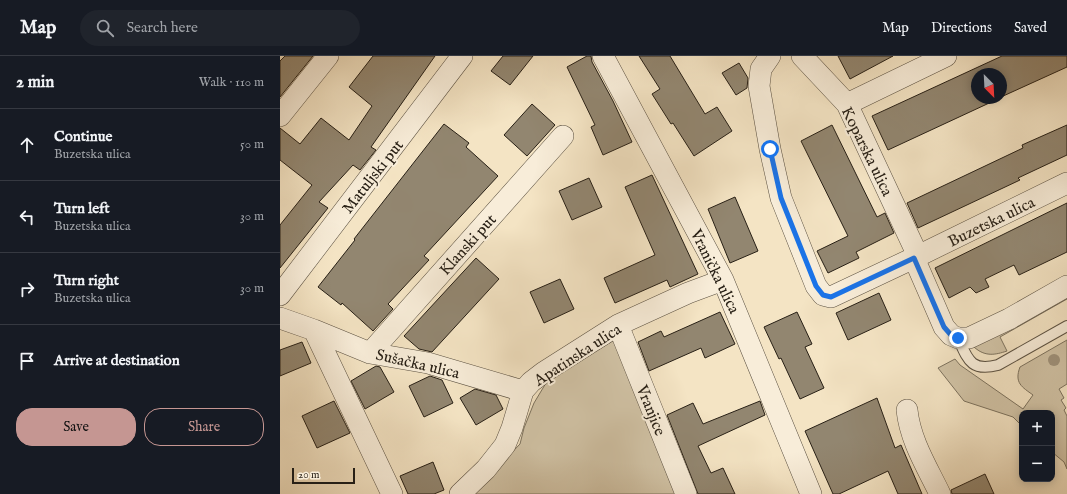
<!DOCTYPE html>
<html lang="en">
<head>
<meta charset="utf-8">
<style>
  :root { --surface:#171b24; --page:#20242c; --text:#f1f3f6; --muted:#9ea1a6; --line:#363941; --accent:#c59692 }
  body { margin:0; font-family:"IM FELL English",serif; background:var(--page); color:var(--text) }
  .controls { position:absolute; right:12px; bottom:12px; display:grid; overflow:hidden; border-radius:8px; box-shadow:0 2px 10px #0003 }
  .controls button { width:36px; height:36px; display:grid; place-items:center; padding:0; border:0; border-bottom:1px solid var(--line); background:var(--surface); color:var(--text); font:20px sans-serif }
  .compass { position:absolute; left:691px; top:12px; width:36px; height:36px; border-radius:50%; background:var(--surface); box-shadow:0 2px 10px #0003; rotate:156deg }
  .scale { position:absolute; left:12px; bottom:10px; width:63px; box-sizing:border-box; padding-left:4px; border:2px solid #282016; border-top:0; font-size:11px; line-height:14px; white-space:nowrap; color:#282016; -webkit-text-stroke:3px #f8edd9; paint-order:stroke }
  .stop { position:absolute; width:12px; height:12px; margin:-9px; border:3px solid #1a73e8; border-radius:50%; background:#fff }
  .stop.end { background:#1a73e8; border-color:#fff; box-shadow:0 1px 4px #0008 }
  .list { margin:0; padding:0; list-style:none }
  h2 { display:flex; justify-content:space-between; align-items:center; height:52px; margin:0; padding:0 16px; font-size:17px }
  h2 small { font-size:13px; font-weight:400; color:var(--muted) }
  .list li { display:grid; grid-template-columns:26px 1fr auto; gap:12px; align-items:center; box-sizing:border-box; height:72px; padding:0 16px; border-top:1px solid var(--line) }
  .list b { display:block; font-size:15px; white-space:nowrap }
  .list p { margin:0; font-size:13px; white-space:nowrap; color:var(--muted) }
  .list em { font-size:13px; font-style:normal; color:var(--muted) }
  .actions { display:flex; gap:8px; padding:12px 16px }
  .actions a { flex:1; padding:9px 0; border:1px solid var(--accent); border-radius:16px; text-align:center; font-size:14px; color:var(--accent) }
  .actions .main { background:var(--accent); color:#111 }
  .icon { flex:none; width:22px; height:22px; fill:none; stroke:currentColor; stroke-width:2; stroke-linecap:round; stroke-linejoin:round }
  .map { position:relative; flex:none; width:787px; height:438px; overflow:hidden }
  header { display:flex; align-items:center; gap:24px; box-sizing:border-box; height:56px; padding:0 20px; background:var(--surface); border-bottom:1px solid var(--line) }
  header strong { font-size:19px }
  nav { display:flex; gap:22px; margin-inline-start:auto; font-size:14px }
  .search { width:280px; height:36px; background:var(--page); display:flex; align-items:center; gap:10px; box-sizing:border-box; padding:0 14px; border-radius:22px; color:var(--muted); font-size:15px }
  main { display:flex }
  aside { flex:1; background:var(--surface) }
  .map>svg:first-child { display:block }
  .green { fill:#d1c3a6; stroke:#7c725e }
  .building { fill:#928670; stroke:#282016 }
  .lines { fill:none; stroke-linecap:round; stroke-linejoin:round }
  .service-casing { stroke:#5b5142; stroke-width:12 }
  .minor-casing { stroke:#5b5142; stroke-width:22 }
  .service { stroke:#f8edd9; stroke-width:10 }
  .minor { stroke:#f8edd9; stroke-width:21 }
  .tree { fill:#a0937c }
  .route { stroke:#1a73e8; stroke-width:5 }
  .labels { text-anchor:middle; stroke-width:4; stroke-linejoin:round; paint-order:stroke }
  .street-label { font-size:16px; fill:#282016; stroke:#f8edd9 }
</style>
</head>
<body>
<header>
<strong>Map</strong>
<div class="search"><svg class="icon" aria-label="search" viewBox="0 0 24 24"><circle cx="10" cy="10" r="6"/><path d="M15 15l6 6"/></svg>Search here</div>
<nav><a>Map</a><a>Directions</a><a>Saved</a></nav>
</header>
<main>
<aside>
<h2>2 min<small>Walk · 110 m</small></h2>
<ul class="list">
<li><svg class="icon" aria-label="ahead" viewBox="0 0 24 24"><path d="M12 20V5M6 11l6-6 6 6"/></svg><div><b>Continue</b><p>Buzetska ulica</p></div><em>50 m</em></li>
<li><svg class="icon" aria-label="left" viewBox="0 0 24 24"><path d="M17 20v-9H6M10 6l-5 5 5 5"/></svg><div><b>Turn left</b><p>Buzetska ulica</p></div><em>30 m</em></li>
<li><svg class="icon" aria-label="right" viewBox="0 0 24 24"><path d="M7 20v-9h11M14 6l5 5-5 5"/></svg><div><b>Turn right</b><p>Buzetska ulica</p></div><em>30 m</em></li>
<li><svg class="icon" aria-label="arrive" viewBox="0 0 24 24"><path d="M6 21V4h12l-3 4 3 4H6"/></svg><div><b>Arrive at destination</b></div></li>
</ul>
<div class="actions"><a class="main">Save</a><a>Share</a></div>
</aside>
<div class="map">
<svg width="787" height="438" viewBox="0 0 787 438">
  <rect width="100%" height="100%" fill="#f4e4c4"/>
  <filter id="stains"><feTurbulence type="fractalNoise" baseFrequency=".005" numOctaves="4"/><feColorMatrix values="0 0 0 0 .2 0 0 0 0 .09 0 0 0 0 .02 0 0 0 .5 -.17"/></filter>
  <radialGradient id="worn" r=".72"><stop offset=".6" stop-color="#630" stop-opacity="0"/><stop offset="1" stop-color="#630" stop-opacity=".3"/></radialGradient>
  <path class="green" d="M787 238V243L720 281 727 295C715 299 705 301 694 291Z
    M336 283 400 438H192L240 388 244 372 254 347 266 327 274 320Z
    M787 284V328L779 333 784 342 781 344 786 352 784 354 787 360V413L784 406 772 396V357H742V370L733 361 684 345 658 312 675 303 680 309 743 353 753 339C742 331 734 327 740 311Z"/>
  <path class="building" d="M5 0H33L0 41V5Z
    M93 0H155L91 91 96 94 80 114 73 109 39 146 48 152 0 212V169L32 129 0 104V72L20 88 41 62 69 84 92 50 69 31Z
    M223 0H253L230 29 211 15Z
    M307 0H311L312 6 333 45 352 86 323 99 311 71 315 69 287 11Z
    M359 0H390L425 58 437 51 452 75 414 100 393 67 391 68 372 38 380 33Z
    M558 0H613L570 23Z
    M722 0H787V11L721 41V18H697V42H720L608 94 592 60Z
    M459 7 468 22 467 32 456 39 442 17Z
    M252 48 275 69 247 100 224 79Z
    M164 68 189 87 186 91 218 120 144 200 149 204 108 248 113 253 93 275 62 247 61 249 38 231 75 184 74 183Z
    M552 69 597 161 605 157 614 177 576 196 579 202 548 217 537 195 568 180 521 85Z
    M787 69V99L738 122 740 124 638 172 627 147 743 92 742 89Z
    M372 119 418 218 390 231 387 224 335 247 324 222 375 199 345 131Z
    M309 122 322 151 292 164 279 135Z
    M455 141 478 195 450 207 428 153Z
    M787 147V196L739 219 734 209 705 223 709 231 696 237 690 231 669 242 655 212Z
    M196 202 219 223 152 296 139 293 124 280Z
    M280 223 294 253 264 267 250 236Z
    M599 237 611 264 568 284 556 257Z
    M440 256 455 288 425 302 421 292 369 315 358 286 381 275 384 281Z
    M517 256 532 288 525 291 544 332 520 343 501 302 499 303 484 271Z
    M22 286 31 307 0 320V294Z
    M96 310 100 311 114 336 85 353 71 325Z
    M150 320 162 324 173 347 144 361 129 330Z
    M195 333 216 339 223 353 196 369 180 342Z
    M597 342 615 392 621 389 642 438H618L608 415 559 438H553L525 375Z
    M54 345 70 377 37 392 22 360Z
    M480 345 485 359 418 390 431 417 443 412 455 438H418L387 359 413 347 423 368Z
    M153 406 164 434 154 438H128L120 420Z
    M705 418 714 438H672L671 434Z"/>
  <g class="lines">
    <defs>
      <path id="service" d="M678 282C688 304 691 316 718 309L787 270"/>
      <path id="minor" d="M323 0 443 224 531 438
        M490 0 481 13 479 30 490 93 501 142 536 230 543 239 551 241 638 200 787 127
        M522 0 567 48 638 200
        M567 48 666 0
        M0 60 48 0
        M634 202 664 271 671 279 678 282H689L729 263 787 230
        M0 239 182 0
        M0 262 34 274 90 297 148 307 243 335
        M338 269 406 438
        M34 274 112 438
        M90 297 283 80
        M627 354C630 384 647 411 660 438
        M180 438 206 413 225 389 232 372 243 335 251 326 264 316 338 269 408 237 443 224"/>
    </defs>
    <use href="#service" class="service-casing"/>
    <use href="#minor" class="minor-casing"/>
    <use href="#service" class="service"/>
    <use href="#minor" class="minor"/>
  </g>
  <circle class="tree" cx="774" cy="304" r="6"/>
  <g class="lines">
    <path class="route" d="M490 93 501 142 536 230 543 239 551 241 634 202 664 271 671 279 678 282"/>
  </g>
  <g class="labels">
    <g class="street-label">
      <text transform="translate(588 95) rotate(64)" y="6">Koparska ulica</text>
      <text transform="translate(92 120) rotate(-52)" y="6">Matuljski put</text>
      <text transform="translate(711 165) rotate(-26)" y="6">Buzetska ulica</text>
      <text transform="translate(187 188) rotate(-48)" y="6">Klanski put</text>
      <text transform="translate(436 215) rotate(64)" y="6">Vranička ulica</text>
      <text transform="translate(297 298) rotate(-33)" y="6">Apatinska ulica</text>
      <text transform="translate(138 307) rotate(13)" y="6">Sušačka ulica</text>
      <text transform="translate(372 354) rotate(68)" y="6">Vranjice</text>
    </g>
  </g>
  <rect width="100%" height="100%" filter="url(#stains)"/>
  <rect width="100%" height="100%" fill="url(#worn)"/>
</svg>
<div class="controls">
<button>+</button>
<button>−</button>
</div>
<svg class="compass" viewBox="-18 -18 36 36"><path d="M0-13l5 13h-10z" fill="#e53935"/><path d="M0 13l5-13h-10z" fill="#9ea1a6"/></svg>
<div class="scale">20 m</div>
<div class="stop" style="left:490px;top:93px"></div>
<div class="stop end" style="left:678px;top:282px"></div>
</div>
</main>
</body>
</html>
